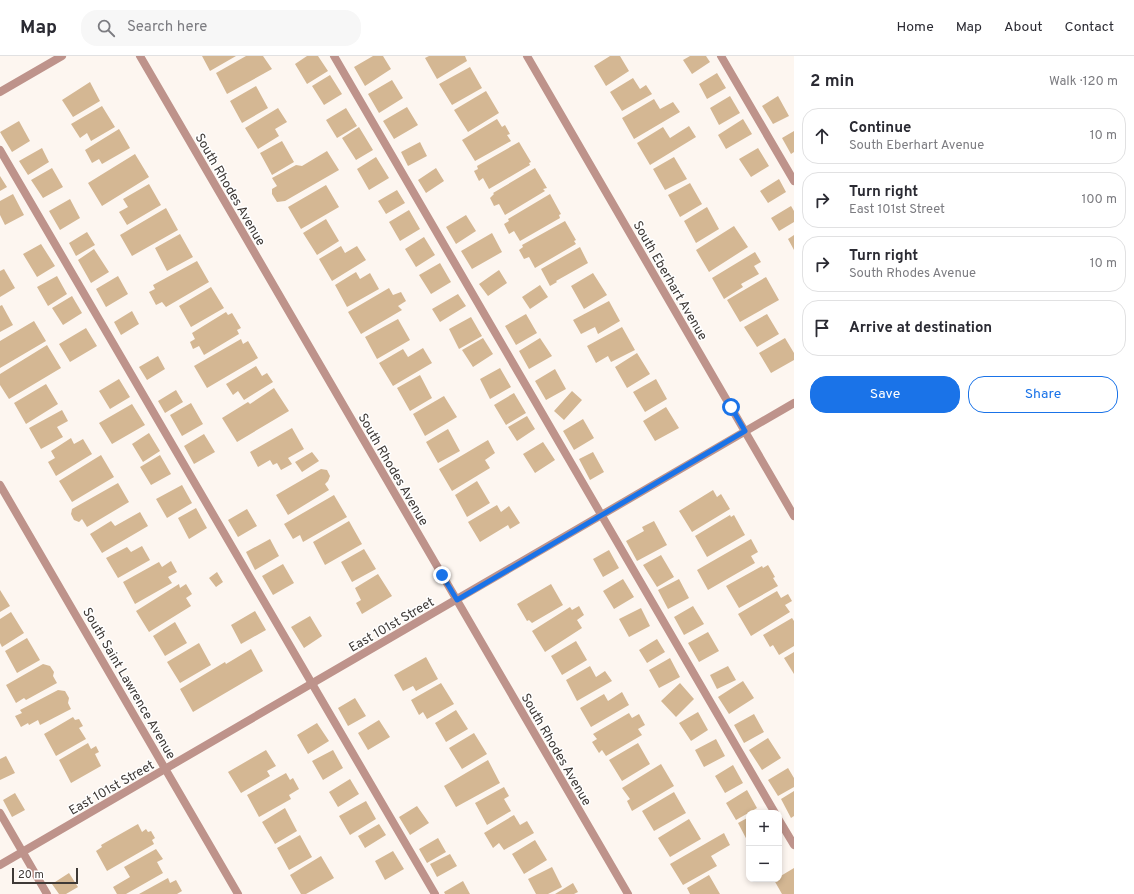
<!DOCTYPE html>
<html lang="en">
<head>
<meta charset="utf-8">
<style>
  :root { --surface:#fff; --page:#f7f7f7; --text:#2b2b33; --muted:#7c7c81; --line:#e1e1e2; --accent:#1a73e8 }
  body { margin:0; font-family:Overpass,sans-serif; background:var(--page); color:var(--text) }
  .controls { position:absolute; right:12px; bottom:12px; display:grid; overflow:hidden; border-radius:8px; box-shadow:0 2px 6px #0003 }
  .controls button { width:36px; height:36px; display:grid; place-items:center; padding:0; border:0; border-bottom:1px solid var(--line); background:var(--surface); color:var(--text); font:20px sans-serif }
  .scale { position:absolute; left:12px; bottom:10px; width:66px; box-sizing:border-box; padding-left:4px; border:2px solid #3e3936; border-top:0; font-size:11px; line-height:14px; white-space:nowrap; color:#3e3936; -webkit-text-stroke:3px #fff; paint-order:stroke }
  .stop { position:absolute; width:12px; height:12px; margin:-9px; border:3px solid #1a73e8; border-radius:50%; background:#fff }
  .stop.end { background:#1a73e8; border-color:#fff; box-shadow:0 1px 4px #0008 }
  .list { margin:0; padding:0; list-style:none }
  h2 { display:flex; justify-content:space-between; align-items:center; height:52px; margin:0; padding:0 16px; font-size:17px }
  h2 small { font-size:13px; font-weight:400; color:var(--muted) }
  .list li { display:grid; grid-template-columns:26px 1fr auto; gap:12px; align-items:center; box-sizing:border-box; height:56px; margin:0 8px 8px; padding:0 8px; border:1px solid var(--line); border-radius:16px }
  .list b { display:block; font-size:15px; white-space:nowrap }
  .list p { margin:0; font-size:13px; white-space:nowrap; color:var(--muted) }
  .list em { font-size:13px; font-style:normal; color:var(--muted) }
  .actions { display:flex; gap:8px; padding:12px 16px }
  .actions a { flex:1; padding:9px 0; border:1px solid var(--accent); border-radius:16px; text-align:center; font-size:14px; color:var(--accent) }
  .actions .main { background:var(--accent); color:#fff }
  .icon { flex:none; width:22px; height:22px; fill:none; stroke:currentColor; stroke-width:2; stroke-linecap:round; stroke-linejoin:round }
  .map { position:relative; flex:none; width:794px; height:838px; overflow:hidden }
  header { display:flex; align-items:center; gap:24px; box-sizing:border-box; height:56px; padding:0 20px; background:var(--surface); border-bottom:1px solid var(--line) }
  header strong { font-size:19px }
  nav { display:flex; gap:22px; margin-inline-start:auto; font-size:14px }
  .search { width:280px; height:36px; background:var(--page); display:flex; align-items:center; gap:10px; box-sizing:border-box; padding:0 14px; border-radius:16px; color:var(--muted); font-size:15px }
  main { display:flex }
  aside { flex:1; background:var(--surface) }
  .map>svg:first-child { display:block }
  .building { fill:#d4b793 }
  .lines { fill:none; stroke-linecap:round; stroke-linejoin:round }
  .lane { stroke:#be938b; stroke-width:8 }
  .street { stroke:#be938b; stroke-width:8 }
  .route { stroke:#1a73e8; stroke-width:5 }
  .labels { text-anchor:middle; stroke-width:3; stroke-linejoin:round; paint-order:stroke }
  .street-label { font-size:13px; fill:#3e3936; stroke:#fff }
</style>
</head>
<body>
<header>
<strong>Map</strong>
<div class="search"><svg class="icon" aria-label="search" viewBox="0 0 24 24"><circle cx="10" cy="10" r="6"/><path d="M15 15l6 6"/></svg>Search here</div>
<nav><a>Home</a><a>Map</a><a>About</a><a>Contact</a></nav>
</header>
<main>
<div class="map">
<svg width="794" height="838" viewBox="0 0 794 838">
  <rect width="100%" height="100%" fill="#fdf6f0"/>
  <path class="building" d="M202 0H236L210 15Z
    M246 0H263L272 13 227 38 216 17Z
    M307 0H318L328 15 307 28 295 8Z
    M373 0H383L391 13 365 30 354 11Z
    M429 0H465L467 5 437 23 425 2Z
    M610 0H620L629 15 606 30 594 10Z
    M690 0H706L710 6 692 18 683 4Z
    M470 11 482 32 452 49 439 28Z
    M717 17 726 32 707 43 699 28Z
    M330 19 342 38 324 49 312 30Z
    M633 22 640 33 646 29 652 38 622 55 610 36Z
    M392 24 403 42 379 57 368 38Z
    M90 26 100 45 73 61 62 44Z
    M256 30 268 52 242 67 230 45Z
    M486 35 499 57 468 76 454 54Z
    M730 40 740 57 719 69 710 52Z
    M778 40 789 60 773 68 762 50Z
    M654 43 660 53 673 46 680 56 634 83 622 62Z
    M102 50 115 71 91 85 87 77 80 82 71 68Z
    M407 51 418 69 394 83 383 65Z
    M278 52 287 66 275 73 279 80 258 93 245 72Z
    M346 52 357 70 337 82 326 64Z
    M497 63 502 71 505 69 510 78 507 79 511 85 475 105 462 84Z
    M743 63 752 78 726 93 718 79Z
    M19 65 30 85 12 96 0 76Z
    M689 70 696 81 650 109 637 87 663 71 670 82Z
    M359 71 373 94 356 104 342 82Z
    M119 73 130 92 102 108 99 103 92 107 85 94Z
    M794 75V96L791 98 782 82Z
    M282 85 294 106 272 119 260 97Z
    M420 86 427 100 408 110 401 96Z
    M519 86 531 106 529 107 530 109 489 133 483 122 479 125 474 115 478 113 477 110Z
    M42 92 49 106 28 119 19 105Z
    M758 92 769 110 751 121 739 103Z
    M327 95 339 114 285 145 277 146 272 138V133L277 130 272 122 296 109 302 110Z
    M135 98 149 121 102 150 88 127Z
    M376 101 389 122 369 134 357 113Z
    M674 101 687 123 665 134 653 113Z
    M52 112 63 131 43 142 31 124Z
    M436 112 444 125 426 137 418 124Z
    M535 112 547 132 543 133 545 135 505 159 499 148 494 150 490 142 494 138 493 137Z
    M0 120 7 131 0 135Z
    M779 123 786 136 768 147 760 135Z
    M690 127 702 148 680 161 668 139Z
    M149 128 161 149 127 169 119 156 128 151 123 143Z
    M326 129 339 151 301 173 288 151Z
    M397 134 405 147 386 158 378 145Z
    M13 138 24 159 5 169 0 159V145Z
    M550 138 561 158 559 159 560 162 520 185 514 175 509 178 504 168 509 165 508 163Z
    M70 143 80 162 60 174 49 155Z
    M791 150 794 155V166L779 175 771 162Z
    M707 151 719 173 696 187 684 165Z
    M166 152 178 174 132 200 120 179Z
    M409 154 420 173 400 185 389 166Z
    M466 159 476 175 456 188 446 171Z
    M326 163 339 185 317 199 303 177Z
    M565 165 576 184 574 185 576 188 535 212 529 201 524 203 519 194 523 191 522 189Z
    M734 170 748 191 709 216 696 194Z
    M87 176 95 189 76 200 69 187Z
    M492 177 502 196 472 213 461 195Z
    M180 178 193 201 167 215 155 192Z
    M794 179V194L788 183Z
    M424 181 435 199 416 211 405 193Z
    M41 188 55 210 37 221 23 198Z
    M341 190 345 197 357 190 366 204 332 225 319 203Z
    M580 191 588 207 556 225 557 226 550 230 541 213Z
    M94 193 109 216 91 227 78 204Z
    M755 196 761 206 754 210 759 218 741 228 743 231 724 243 712 222Z
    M197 205 209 226 166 251 162 246 156 249 149 236 155 233 153 229Z
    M440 207 451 226 431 238 419 219Z
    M4 213 15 232 0 241V215Z
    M499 214 507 227 488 240 479 228Z
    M356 216 360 223 370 217 379 233 347 251 335 229Z
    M593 217 607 239 584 253 571 230Z
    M57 220 67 238 48 250 37 231Z
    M118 220 128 238 106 251 96 233Z
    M766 221 779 244 740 266 727 244Z
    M540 229 548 241 530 253 522 241Z
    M211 231 224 252 191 271 179 250Z
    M389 232 393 239 401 236 406 245 398 250 402 254 361 278 348 256Z
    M458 238 466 250 440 266 432 253Z
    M72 240 82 257 63 269 52 252Z
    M609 245 620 265 598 278 595 271 581 278 573 264Z
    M2 249 13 269 0 276V250Z
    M132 255 139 268 121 279 114 266Z
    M226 256 228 259 232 257 241 272 237 274 239 278 204 299 199 290 193 293 190 286 195 283 192 277Z
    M526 258 537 277 516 289 505 270Z
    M767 258 779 278 757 291 744 271Z
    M471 261 482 280 459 293 449 273Z
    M398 263 410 284 377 303 365 281Z
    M34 265 46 285 0 312V285Z
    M622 271 635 294 611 306 608 300 596 307 587 290Z
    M86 272 97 290 70 306 59 288Z
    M483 282 493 298 473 311 462 294Z
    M540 282 552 300 529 313 519 295Z
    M785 282 794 297V304L771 317 759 297Z
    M241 283 243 288 248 285 258 302 207 332 194 310Z
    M47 289 61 312 9 343 0 329V318Z
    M423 292 432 307 393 330 379 307 403 293 408 301Z
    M637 297 650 318 627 332 615 311Z
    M158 300 165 313 147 324 139 311Z
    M256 310 262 320 267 317 273 326 244 344 238 335 233 339 226 328Z
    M500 312 511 331 490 343 480 323Z
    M555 313 566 333 546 344 535 325Z
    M420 319 432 342 410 355 397 332Z
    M119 323 130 341 110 353 99 335Z
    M656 323 667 343 645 356 633 336Z
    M46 328 58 348 26 368 14 347Z
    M274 332 289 355 237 386 222 362 248 346 250 348Z
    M176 334 183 346 165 357 158 345Z
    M572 335 582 344 564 364 554 355Z
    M514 337 526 357 506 369 494 349Z
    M444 340 457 361 425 380 413 358Z
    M191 347 203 368 182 380 170 359Z
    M132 348 145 369 112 388 99 367Z
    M666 351 679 372 655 385 643 365Z
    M62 354 68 365 57 371 63 381 41 393 29 372Z
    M527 360 535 373 517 385 508 371Z
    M583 363 594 382 574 394 563 375Z
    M292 372 304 393 288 402 292 408 281 414 277 407 273 409 270 404 258 411 250 396Z
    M448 373 460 395 438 407 426 386Z
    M149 377 160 395 143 406 132 388Z
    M204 378 215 396 194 408 184 390Z
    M71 382 74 388 83 383 92 398 56 420 48 406 55 402 51 395Z
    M488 384 495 397 485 404 490 412 452 435 439 413Z
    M543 386 555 404 535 417 523 398Z
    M312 396 319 405 302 416 295 406Z
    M593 396 604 416 590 424 579 403Z
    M101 399 114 421 72 446 59 425Z
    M160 399 171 418 151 429 140 411Z
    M321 413 327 414 330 420 328 425 325 428 329 434 288 459 276 439Z
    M477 425 490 447 467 461 455 439Z
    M118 427 129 446 87 471 82 463 79 466 74 464 71 458 72 453Z
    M182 429 192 447 167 462 156 443Z
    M713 434 717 441 721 438 730 453 692 476 679 455Z
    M334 439 347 461 303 486 300 479 293 483 284 468Z
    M497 449 501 456 509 450 520 467 510 473 508 469 480 486 468 466Z
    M196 452 207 472 189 483 178 462Z
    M247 453 257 470 238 481 228 464Z
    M140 456 148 470 102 497 90 478 111 465 115 470Z
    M730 459 731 461 734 459 745 479 707 501 695 480Z
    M349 465 362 488 325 509 313 486Z
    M654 465 667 489 637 505 626 485 644 475 642 471Z
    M270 483 279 500 255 514 246 496Z
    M751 483 758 496 751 500 755 507 708 534 697 514Z
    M142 490 150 504 118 522 106 502 127 491 131 496Z
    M364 493 376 513 352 526 341 506Z
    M609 494 619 512 603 521 593 503Z
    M661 499 674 521 657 531 643 509Z
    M171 505 177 516 168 521 172 527 135 548 123 526 159 506 162 511Z
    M283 508 294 527 273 539 262 520Z
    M768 509 775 521 773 522 778 530 739 552 726 530 762 510 763 512Z
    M217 516 223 526 216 531 209 522Z
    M378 518 392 540 362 558 356 547 361 544 355 532Z
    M623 523 634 541 614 553 603 535Z
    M679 523 689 542 668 553 658 534Z
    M179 528 180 532 186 528 192 538 186 542 191 550 149 576 136 555Z
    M551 528 563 549 532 567 529 564 527 565 517 548Z
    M0 534 10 550 0 556Z
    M777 535 781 542 788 538 792 545 785 549 790 556 751 580 738 558Z
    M579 550 584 559 577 564 582 572 545 596 532 575 570 551 572 554Z
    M693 550 704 568 684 579 674 561Z
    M641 552 650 570 629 581 619 563Z
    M255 555 266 574 241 588 231 569Z
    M11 556 24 577 2 591 0 587V563Z
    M310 560 322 580 304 592 291 571Z
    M792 562 794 565V590L779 599 773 589 770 591 763 579Z
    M175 566 187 587 165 600 153 580Z
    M708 576 719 595 699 606 688 587Z
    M27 582 40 604 17 617 5 595Z
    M657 583 665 596 647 607 639 594Z
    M576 585 587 604 562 619 551 600Z
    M199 587 211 609 180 627 167 606Z
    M251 593 263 615 193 656 180 633 225 606 226 608Z
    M794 596V618L784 602Z
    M426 601 438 623 416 635 413 630 403 635 394 619Z
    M670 602 680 621 659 632 649 614Z
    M43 608 50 610 54 616 53 620 57 627 26 644 24 642 16 647 6 629Z
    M590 610 596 621 605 615 612 625 577 645 566 624Z
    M728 610 736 624 717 633 710 619Z
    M743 625 754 642 729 658 718 641Z
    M441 627 454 648 427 663 423 656 419 659 411 644Z
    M680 627 694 643 676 661 661 645Z
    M58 634 65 635 69 642 68 647 71 653 40 669 38 664 29 669 28 667 21 671 15 660 22 657 20 654Z
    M622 636 629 649 591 671 580 652 604 638 608 645Z
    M355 642 366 660 348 670 338 652Z
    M456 654 468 673 446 686 435 667Z
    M698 656 708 674 691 685 679 667Z
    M629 657 632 662 639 658 645 669 638 673 642 679 606 700 602 694 599 697 592 686 597 683 593 678Z
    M754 658 764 676 744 687 734 669Z
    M73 661 75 664 79 663 83 670 79 672 86 683 56 700 44 678Z
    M379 664 390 681 368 694 358 677Z
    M317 667 329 685 308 698 297 679Z
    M474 677 487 698 462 713 449 692Z
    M768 682 781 702 762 714 749 694Z
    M716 683 725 700 704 711 695 694Z
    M88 687 91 693 96 690 99 696 95 698 101 710 71 727 59 704Z
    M638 687 650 708 622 725 609 704Z
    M266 694 276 710 267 715 270 720 241 737 228 716Z
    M333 694 343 712 323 724 312 705Z
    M6 700 15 717 0 724V703Z
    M488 704 500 727 456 751 444 730Z
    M661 708 674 730 632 755 627 745 630 743 622 732Z
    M733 709 743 727 725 737 715 720Z
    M788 712 794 722V731L778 740 768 724Z
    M286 717 290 724 293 722 299 733 289 739 291 743 259 761 247 739Z
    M350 723 359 738 338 751 329 736Z
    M504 731 509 740 504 743 511 755 487 769 475 747Z
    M747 734 757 752 736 764 726 747Z
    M794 735V760L791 762 781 743Z
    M674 736 686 757 654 775 642 755Z
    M15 737 25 754 12 761 3 744Z
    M366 745 376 763 350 779 339 760Z
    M417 750 429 767 410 779 399 761Z
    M285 752 297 775 275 788 262 766Z
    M514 759 520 769 527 765 534 777 504 794 499 787 493 792 484 777Z
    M749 761V785L748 786 738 767Z
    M689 763 701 783 670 801 658 782Z
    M138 768 142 776 146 773 148 776 151 775 155 782 152 784 154 788 107 815 96 795 102 791 101 789Z
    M379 768 386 779 365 792 358 780Z
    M724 777 730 789 711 800 717 810 683 829 670 808Z
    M300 779 312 801 289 814 277 792Z
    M438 782 446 796 427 807 419 793Z
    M535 784 547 804 524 818 512 798Z
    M156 793 163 803 157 806 163 817 126 838H117L113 831 130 821 124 811Z
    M393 795 404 813 385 824 375 805Z
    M450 798 457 810 437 821 430 808Z
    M321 800 334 822 306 838H301L290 819Z
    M552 811 562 831 548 838H536L528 823Z
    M794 812V838H782L774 824 779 823V821Z
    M69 817 78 831 66 838H59L52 828Z
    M709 819 720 838H690L687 832Z
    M168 822 170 827 176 824 182 835 177 838H139Z
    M463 825 470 838H445L444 836Z
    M573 827 578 836 574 838H555Z"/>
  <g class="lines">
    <path class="lane" d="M334 0 775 757
      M721 0 794 125
      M0 94 435 838
      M0 757 47 838
      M779 764 794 789"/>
    <path class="street" d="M140 0 628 838
      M527 0 794 460
      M0 36 62 0
      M0 429 238 838
      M0 809 794 347"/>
  </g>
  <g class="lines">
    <path class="route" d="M442 519 457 544 745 375 731 351"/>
  </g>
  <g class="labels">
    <g class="street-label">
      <text transform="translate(231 133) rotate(60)" y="5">South Rhodes Avenue</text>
      <text transform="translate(671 224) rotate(60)" y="5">South Eberhart Avenue</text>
      <text transform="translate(394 413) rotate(60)" y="5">South Rhodes Avenue</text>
      <text transform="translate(391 568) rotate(-30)" y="5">East 101st Street</text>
      <text transform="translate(130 627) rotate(60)" y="5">South Saint Lawrence Avenue</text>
      <text transform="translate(557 693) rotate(60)" y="5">South Rhodes Avenue</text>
      <text transform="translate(111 731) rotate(-30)" y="5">East 101st Street</text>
    </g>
  </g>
</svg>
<div class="controls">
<button>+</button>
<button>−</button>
</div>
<div class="scale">20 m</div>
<div class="stop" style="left:731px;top:351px"></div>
<div class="stop end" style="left:442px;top:519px"></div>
</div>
<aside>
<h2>2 min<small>Walk · 120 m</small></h2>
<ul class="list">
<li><svg class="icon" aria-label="ahead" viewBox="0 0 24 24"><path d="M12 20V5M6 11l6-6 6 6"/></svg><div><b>Continue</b><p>South Eberhart Avenue</p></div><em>10 m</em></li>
<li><svg class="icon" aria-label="right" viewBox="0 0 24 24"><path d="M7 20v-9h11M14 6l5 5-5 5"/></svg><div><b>Turn right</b><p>East 101st Street</p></div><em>100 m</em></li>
<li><svg class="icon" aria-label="right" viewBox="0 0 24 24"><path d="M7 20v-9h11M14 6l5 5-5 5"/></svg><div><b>Turn right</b><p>South Rhodes Avenue</p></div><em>10 m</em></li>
<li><svg class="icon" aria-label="arrive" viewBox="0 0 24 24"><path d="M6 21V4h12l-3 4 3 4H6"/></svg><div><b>Arrive at destination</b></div></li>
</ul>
<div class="actions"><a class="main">Save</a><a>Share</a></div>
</aside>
</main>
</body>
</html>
